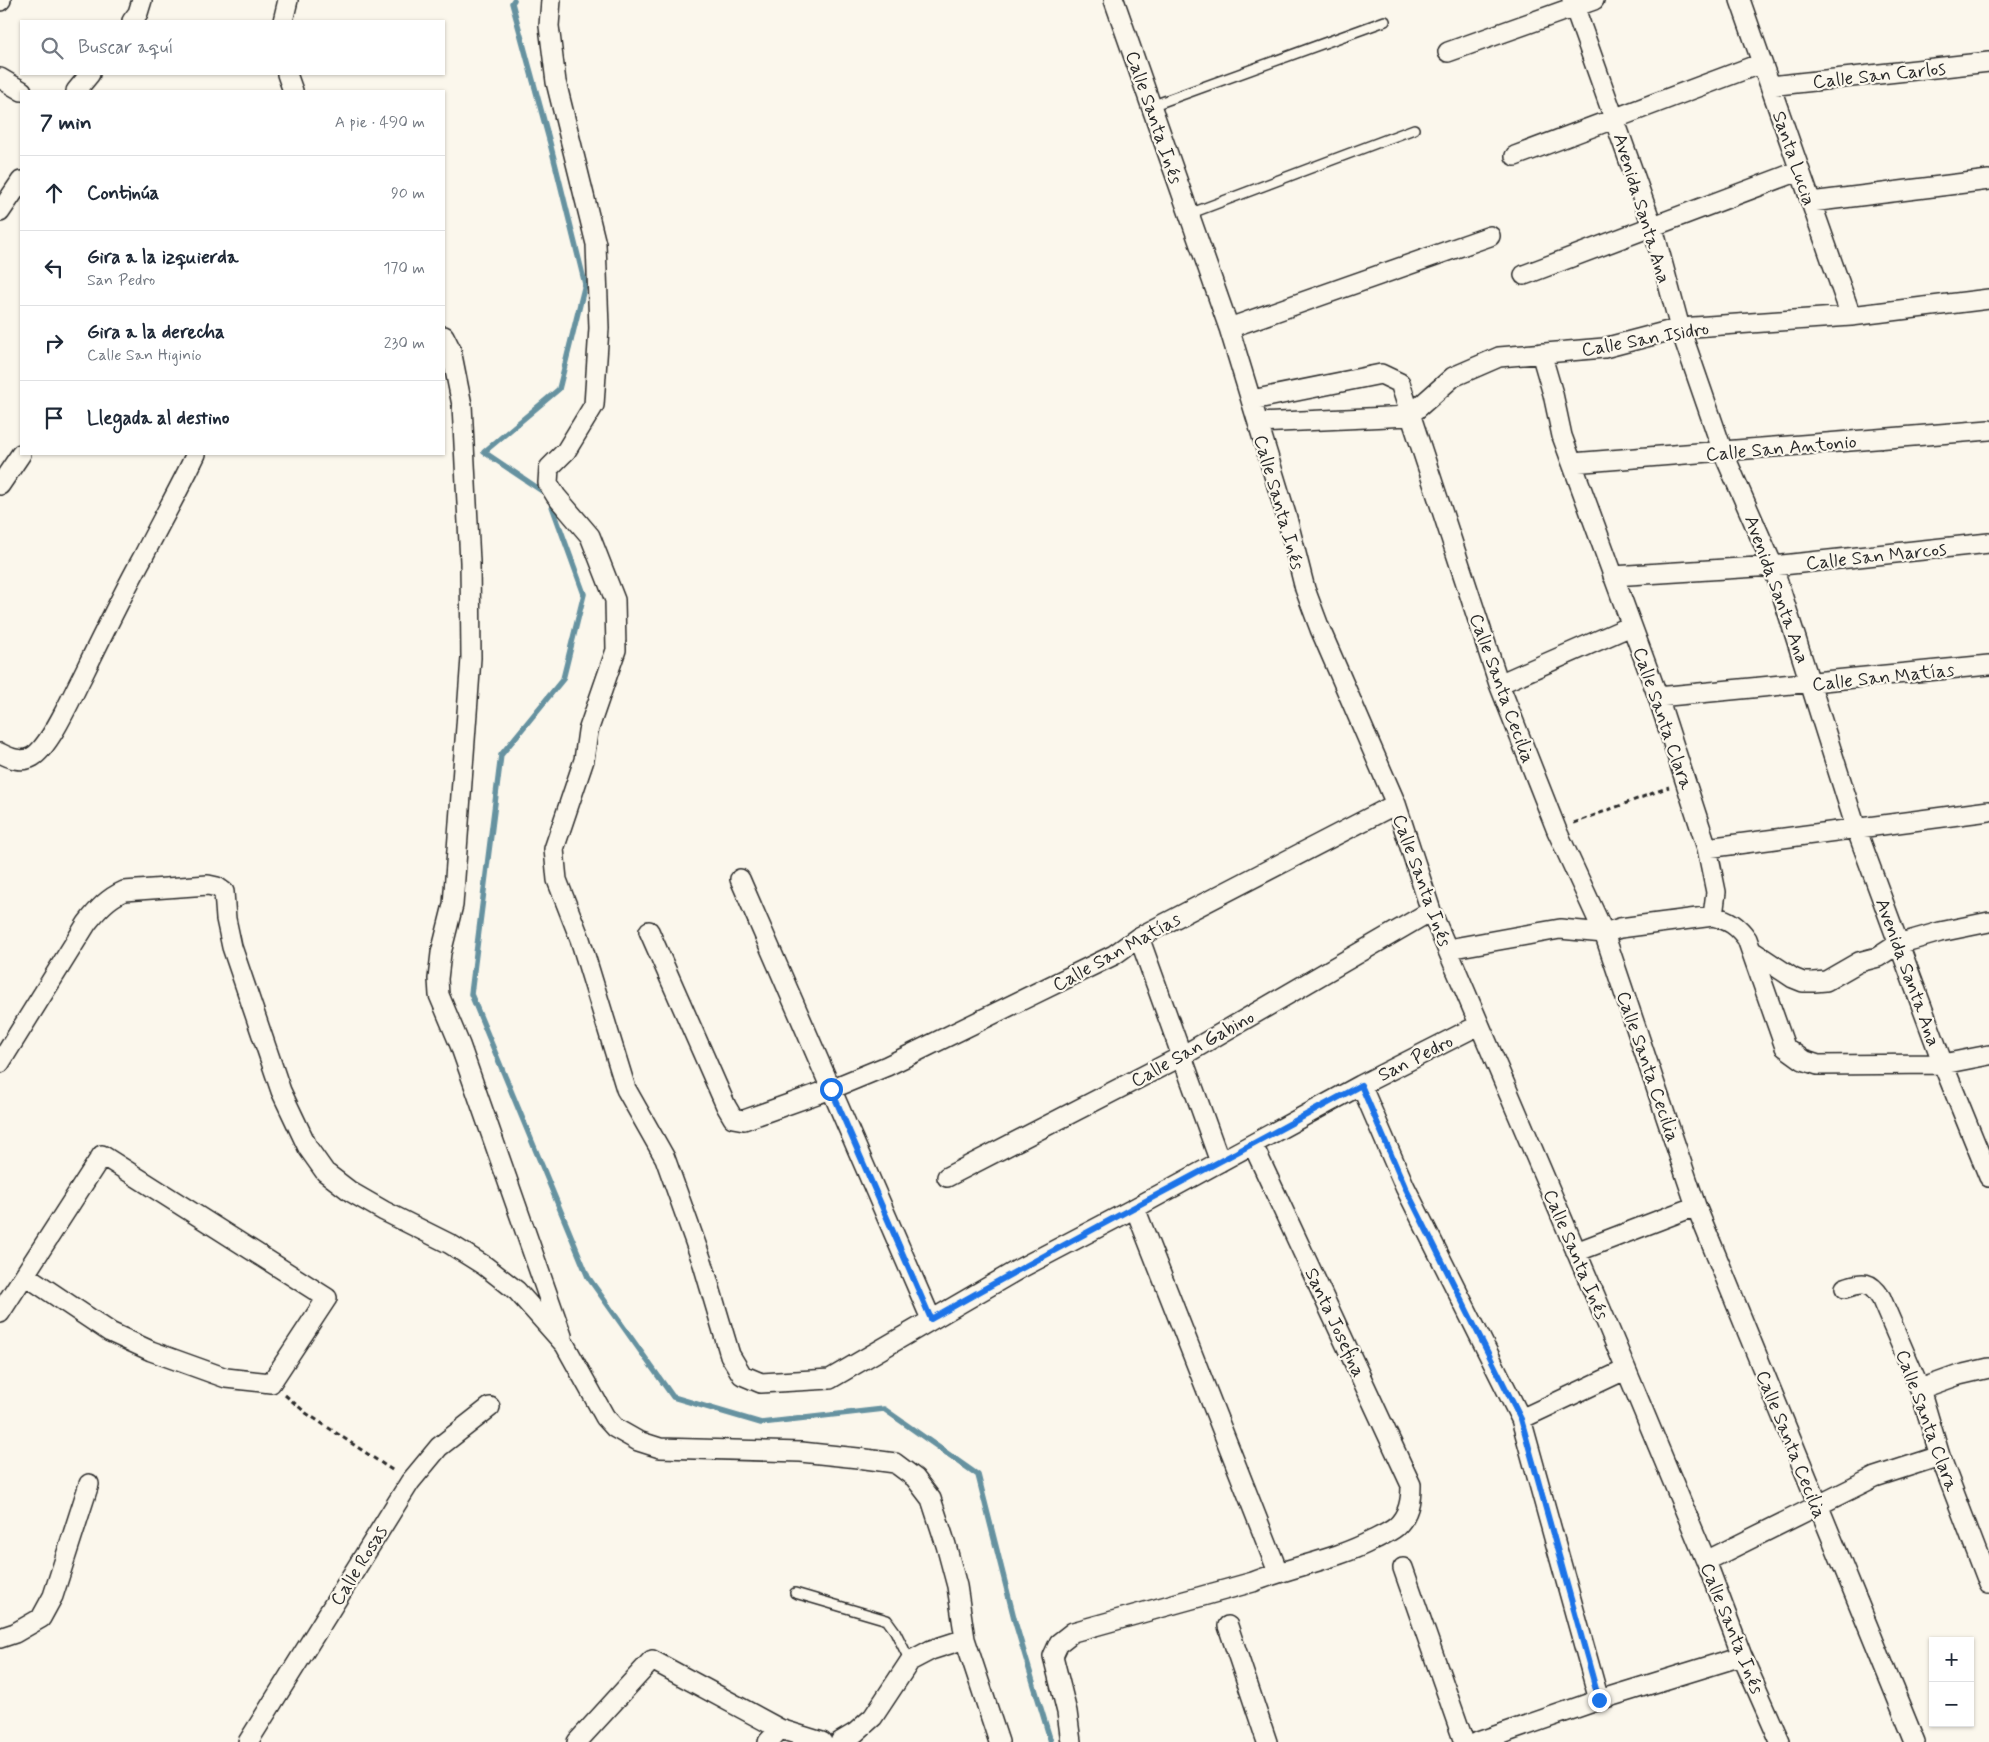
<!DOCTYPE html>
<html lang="es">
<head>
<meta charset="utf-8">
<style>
  :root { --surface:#fff; --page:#f6f6f7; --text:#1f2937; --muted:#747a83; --line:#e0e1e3 }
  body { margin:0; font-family:Mynerve,sans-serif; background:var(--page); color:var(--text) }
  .controls { position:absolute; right:15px; bottom:15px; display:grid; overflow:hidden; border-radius:0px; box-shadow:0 1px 4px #0004 }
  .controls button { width:45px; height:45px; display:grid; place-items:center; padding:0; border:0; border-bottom:1px solid var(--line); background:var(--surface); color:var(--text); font:25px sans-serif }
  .stop { position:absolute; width:15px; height:15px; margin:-11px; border:4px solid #1a73e8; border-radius:50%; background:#fff }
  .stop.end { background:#1a73e8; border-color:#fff; box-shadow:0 1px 5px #0008 }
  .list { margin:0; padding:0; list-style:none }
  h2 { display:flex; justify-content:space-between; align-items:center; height:65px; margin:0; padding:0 20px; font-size:21px }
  h2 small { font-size:16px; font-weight:400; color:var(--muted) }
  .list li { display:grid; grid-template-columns:32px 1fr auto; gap:15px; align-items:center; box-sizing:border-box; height:75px; padding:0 20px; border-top:1px solid var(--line) }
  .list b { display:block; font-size:19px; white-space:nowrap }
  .list p { margin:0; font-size:16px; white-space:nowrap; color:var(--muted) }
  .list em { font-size:16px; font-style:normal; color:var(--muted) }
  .icon { flex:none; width:28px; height:28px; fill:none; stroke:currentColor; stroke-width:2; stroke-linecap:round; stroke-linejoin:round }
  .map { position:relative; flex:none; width:1989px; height:1742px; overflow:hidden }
  .search { position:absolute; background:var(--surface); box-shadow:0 1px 4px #0004; left:20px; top:20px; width:425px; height:55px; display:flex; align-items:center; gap:12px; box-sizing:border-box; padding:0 18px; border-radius:0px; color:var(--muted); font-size:19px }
  .panel { position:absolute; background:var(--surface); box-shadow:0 1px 4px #0004; left:20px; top:90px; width:425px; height:365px; border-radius:0px }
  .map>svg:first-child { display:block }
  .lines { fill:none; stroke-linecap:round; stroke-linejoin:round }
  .stream { stroke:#6692a0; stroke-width:5.5 }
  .lane-casing { stroke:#2b2b2b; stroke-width:12 }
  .street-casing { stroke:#2b2b2b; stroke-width:22 }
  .path { stroke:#2b2b2b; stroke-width:3; stroke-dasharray:5 4; stroke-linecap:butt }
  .lane { stroke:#fbf7ec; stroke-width:9 }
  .street { stroke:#fbf7ec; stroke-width:19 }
  .route { stroke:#1a73e8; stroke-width:6 }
  .labels { text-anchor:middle; stroke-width:4.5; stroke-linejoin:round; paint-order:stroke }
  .street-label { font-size:19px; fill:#2b2b2b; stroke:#fbf7ec }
</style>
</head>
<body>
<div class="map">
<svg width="1989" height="1742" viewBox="0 0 1989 1742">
  <rect width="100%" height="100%" fill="#fbf7ec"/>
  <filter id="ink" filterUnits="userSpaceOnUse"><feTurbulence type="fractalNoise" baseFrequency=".02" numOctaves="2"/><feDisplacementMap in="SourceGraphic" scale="10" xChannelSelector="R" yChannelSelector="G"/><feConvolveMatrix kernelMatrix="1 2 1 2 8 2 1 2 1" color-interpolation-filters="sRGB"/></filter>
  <g filter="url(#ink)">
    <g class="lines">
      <path class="stream" d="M514 0 512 3 550 143 585 284 559 389 484 452 548 495 584 594 563 679 501 755 471 994 588 1277 673 1397 761 1423 884 1409 978 1475 1015 1622 1051 1742"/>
      <defs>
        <path id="lane" d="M1151 106 1385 21
          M1189 214 1414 129
          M795 1593 887 1620 895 1631 910 1661"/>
        <path id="street" d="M551 0 549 26 556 82 596 244 599 328 594 405 566 451 549 468 548 483 556 496 590 536 615 600 616 650 588 731 584 760 554 849 557 880 580 939 626 1089 665 1158 703 1264 730 1355 742 1375 761 1383 830 1379 1019 1269 1135 1208 1361 1085 1479 1025
          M1114 0 1229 328 1287 518 1305 589 1320 629 1396 804 1431 911 1608 1326 1706 1561 1742 1656 1780 1742
          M1572 0 1653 228 1680 328 1723 452 1773 566 1856 828 1943 1064 1989 1177
          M1740 0 1851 316
          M0 1 1 0
          M132 21 138 13 142 0
          M283 21 288 0
          M1448 52 1594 0
          M287 74 293 91
          M0 78 22 91
          M1770 86 1989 62
          M76 91 90 74
          M1515 156 1762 63
          M1811 202 1989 180
          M0 212 21 181
          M1524 275 1799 171
          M1229 328 1490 236
          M444 336 451 350 462 405 470 562 471 658 453 905 441 953 438 979 439 995 460 1045 562 1336
          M1541 353 1553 394 1562 436 1658 697 1707 848 1716 892 1713 916C1729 920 1738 926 1747 939L1785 1047 1803 1060 1818 1065 1943 1064 1989 1055
          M1252 400 1381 374 1400 383 1499 684 1557 831 1604 933 1696 1206 1915 1742
          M1258 423 1409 416 1453 377 1499 357 1604 348 1680 328 1851 316 1989 299
          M1572 463 1989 430
          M0 485 21 454
          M1613 576 1773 566 1989 543
          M1499 684 1631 626
          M1658 697 1989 665
          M0 753C10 758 21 763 32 757 50 747 72 696 82 677 102 636 122 595 144 555 161 521 180 488 196 454
          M1707 848 1989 811
          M740 879 931 1319
          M649 931 726 1106 733 1118 744 1120 831 1089 887 1066 1114 955 1139 937 1396 804
          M1139 937 1220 1162
          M1448 949 1560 929 1604 933 1620 928 1713 916
          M1752 951 1793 978 1803 982H1814L1826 981 1859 962 1878 957 1898 944 1940 932 1989 922
          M0 1063 87 923C98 909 108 898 124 891L208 885 217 887 224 892 226 919 232 947 281 1091 308 1148 325 1172 351 1192 384 1211 450 1244 485 1266 517 1291 565 1345 605 1417 615 1428 638 1441 660 1448 801 1452 858 1458 895 1463 915 1478 931 1499 946 1545 957 1586 965 1639 999 1742
          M1361 1085 1405 1187 1521 1419 1599 1700
          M947 1177 1182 1056 1431 911
          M1135 1208 1278 1572
          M1576 1252 1696 1206
          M1845 1288C1864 1282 1870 1281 1881 1298L1920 1389 1940 1456 1989 1584
          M0 1313 102 1155 327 1298 271 1383 226 1378 151 1351 110 1332 25 1275
          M1920 1389 1959 1375 1989 1368
          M1521 1419 1625 1370
          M1706 1561 1875 1477 1940 1456
          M1403 1568 1464 1742
          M1228 1626 1267 1742
          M0 1638 15 1633 41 1618 53 1596 89 1484
          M248 1742 410 1482 439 1447 490 1407
          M577 1742 652 1660 780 1729 822 1742
          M768 1742 780 1729
          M840 1742 855 1733 873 1717 910 1661 931 1650 965 1639
          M1071 1742 1067 1712 1053 1656 1059 1643 1073 1632 1253 1582C1293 1566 1335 1560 1373 1540 1381 1536 1390 1532 1396 1527 1409 1515 1411 1500 1411 1485L1253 1145
          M1478 1742 1599 1700 1742 1656"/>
      </defs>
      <use href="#lane" class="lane-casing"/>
      <use href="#street" class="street-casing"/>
      <path class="path" d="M1574 823 1669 787
        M285 1395 306 1413 395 1472"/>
      <use href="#lane" class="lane"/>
      <use href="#street" class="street"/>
    </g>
  </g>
  <g class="lines" filter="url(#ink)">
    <path class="route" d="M831 1089 931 1319C1072 1238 1218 1164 1361 1085L1405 1187 1521 1419 1599 1700"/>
  </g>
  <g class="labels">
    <g class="street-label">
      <text transform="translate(1879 74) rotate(-6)" y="7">Calle San Carlos</text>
      <text transform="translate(1155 117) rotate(71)" y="7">Calle Santa Inés</text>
      <text transform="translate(1795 158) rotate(71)" y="7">Santa Lucia</text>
      <text transform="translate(1643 208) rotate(73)" y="7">Avenida Santa Ana</text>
      <text transform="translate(1645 338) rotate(-10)" y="7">Calle San Isidro</text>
      <text transform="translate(1781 447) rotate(-5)" y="7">Calle San Antonio</text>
      <text transform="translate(1280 502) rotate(74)" y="7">Calle Santa Inés</text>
      <text transform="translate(1876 555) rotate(-6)" y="7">Calle San Marcos</text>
      <text transform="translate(1778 589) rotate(70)" y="7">Avenida Santa Ana</text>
      <text transform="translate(1883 676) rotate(-6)" y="7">Calle San Matías</text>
      <text transform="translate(1503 688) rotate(70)" y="7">Calle Santa Cecilia</text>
      <text transform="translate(1664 718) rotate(71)" y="7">Calle Santa Clara</text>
      <text transform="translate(1423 880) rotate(70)" y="7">Calle Santa Inés</text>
      <text transform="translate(1116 951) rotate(-29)" y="7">Calle San Matías</text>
      <text transform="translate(1909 972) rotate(70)" y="7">Avenida Santa Ana</text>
      <text transform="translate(1192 1048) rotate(-29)" y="7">Calle San Gabino</text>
      <text transform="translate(1415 1057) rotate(-27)" y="7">San Pedro</text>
      <text transform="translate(1649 1066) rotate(71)" y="7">Calle Santa Cecilia</text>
      <text transform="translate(1577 1254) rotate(67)" y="7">Calle Santa Inés</text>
      <text transform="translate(1336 1322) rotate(65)" y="7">Santa Josefina</text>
      <text transform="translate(1928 1420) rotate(70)" y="7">Calle Santa Clara</text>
      <text transform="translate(1792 1444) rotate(68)" y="7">Calle Santa Cecilia</text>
      <text transform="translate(358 1565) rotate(-58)" y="7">Calle Rosas</text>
      <text transform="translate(1733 1628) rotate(68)" y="7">Calle Santa Inés</text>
    </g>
  </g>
</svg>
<div class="controls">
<button>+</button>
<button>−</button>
</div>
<div class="stop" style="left:831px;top:1089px"></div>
<div class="stop end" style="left:1599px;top:1700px"></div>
<div class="search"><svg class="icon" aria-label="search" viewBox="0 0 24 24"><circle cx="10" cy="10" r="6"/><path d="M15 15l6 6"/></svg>Buscar aquí</div>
<section class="panel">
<h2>7 min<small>A pie · 490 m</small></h2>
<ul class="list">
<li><svg class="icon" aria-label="ahead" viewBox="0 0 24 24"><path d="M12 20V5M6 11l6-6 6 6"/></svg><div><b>Continúa</b></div><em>90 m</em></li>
<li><svg class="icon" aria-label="left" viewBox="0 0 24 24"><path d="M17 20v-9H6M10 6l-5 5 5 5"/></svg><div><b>Gira a la izquierda</b><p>San Pedro</p></div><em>170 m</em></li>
<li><svg class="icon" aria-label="right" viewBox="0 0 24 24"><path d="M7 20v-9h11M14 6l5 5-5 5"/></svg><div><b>Gira a la derecha</b><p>Calle San Higinio</p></div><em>230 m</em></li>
<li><svg class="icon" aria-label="arrive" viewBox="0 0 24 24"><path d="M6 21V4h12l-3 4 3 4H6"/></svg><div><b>Llegada al destino</b></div></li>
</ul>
</section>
</div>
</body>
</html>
